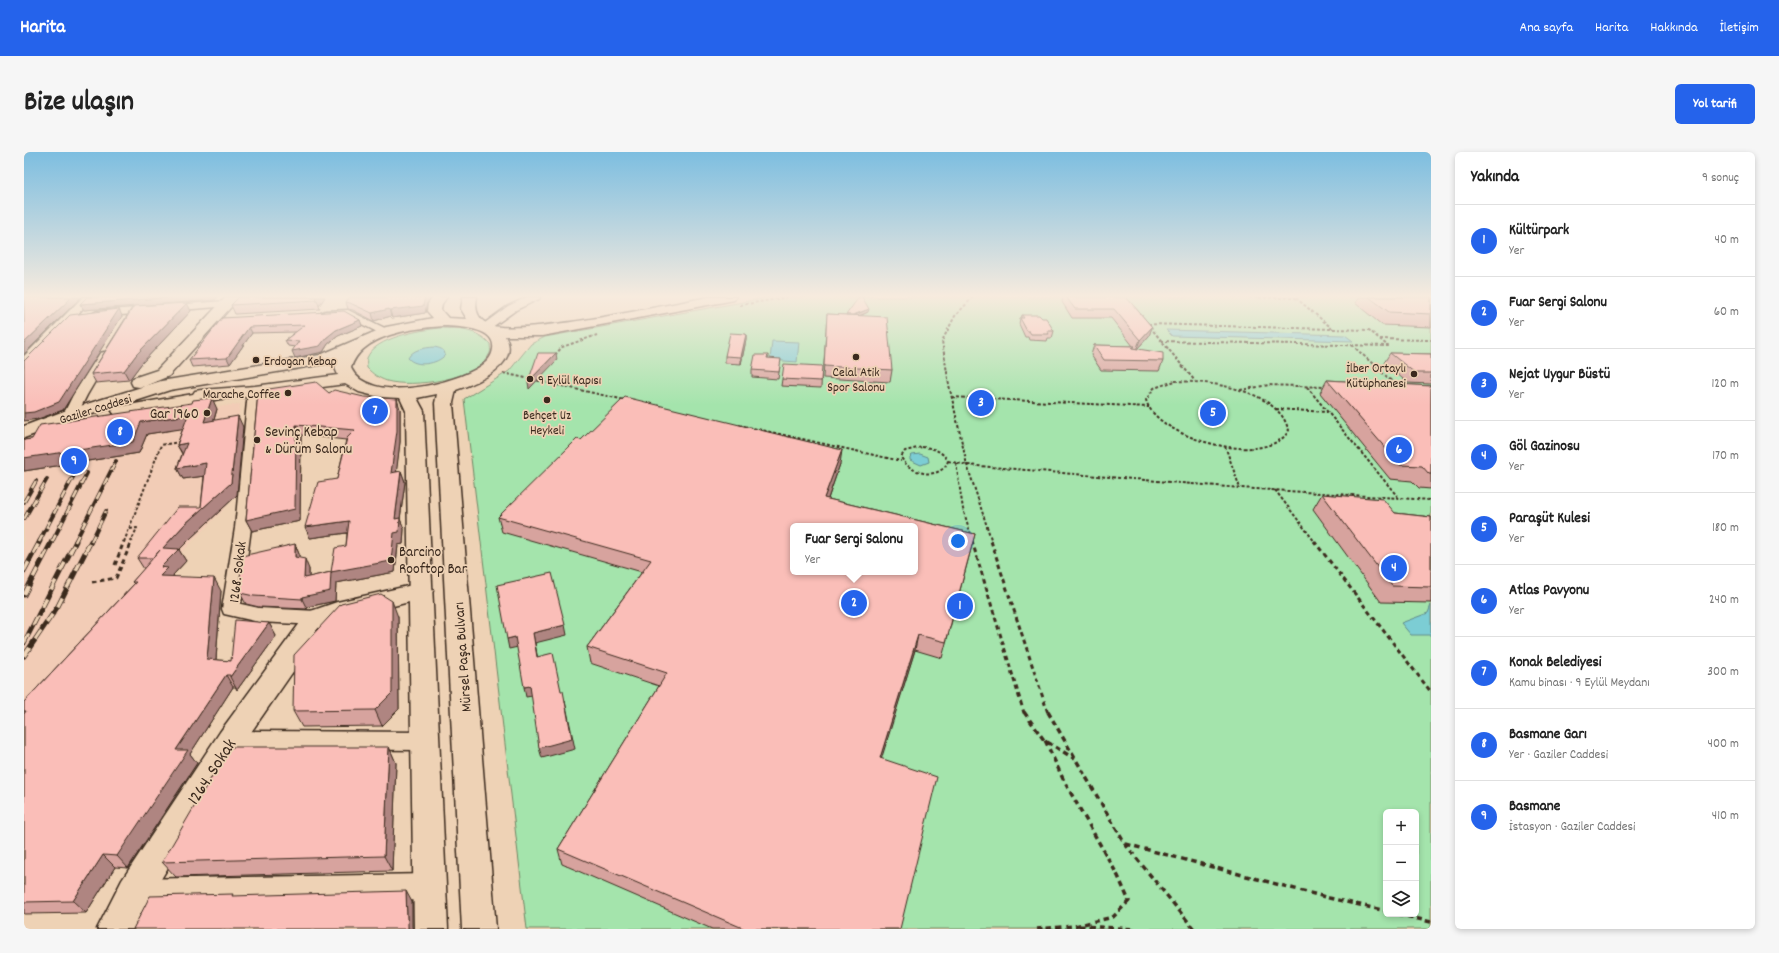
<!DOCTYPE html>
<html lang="tr">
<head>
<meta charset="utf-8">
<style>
  :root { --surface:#fff; --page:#f6f6f6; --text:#222; --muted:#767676; --line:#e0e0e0; --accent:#2563eb }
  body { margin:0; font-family:Dekko,sans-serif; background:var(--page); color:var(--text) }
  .controls { position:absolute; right:12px; bottom:12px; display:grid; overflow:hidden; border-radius:6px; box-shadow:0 2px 6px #0003 }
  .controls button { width:36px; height:36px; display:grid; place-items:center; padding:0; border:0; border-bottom:1px solid var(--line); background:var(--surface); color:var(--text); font:20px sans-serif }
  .you { position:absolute; left:934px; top:389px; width:14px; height:14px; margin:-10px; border:3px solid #fff; border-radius:50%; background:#1a73e8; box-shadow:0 0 0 6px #1a73e833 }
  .badge { display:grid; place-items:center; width:26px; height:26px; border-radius:50%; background:var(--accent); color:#fff; font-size:13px; font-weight:700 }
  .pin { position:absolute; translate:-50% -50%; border:2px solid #fff; box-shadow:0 1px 4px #0006 }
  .popup { position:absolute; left:766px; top:371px; width:128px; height:52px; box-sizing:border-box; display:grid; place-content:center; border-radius:6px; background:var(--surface); filter:drop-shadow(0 1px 3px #0005); font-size:13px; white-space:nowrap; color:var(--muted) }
  .popup b { font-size:15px; color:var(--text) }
  .popup::after { content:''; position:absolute; left:50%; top:100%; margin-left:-8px; border:8px solid transparent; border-top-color:var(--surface) }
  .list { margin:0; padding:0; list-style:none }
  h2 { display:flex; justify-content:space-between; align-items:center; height:52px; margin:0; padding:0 16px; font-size:17px }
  h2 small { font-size:13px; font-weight:400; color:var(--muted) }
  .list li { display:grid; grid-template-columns:26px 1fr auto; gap:12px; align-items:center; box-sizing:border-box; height:72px; padding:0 16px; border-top:1px solid var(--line) }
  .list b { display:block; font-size:15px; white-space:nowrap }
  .list p { margin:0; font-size:13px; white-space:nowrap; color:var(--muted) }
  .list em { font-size:13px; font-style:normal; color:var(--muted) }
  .icon { flex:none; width:22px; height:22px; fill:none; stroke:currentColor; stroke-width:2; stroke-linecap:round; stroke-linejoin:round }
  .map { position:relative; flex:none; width:1407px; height:777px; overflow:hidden; border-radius:6px }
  header { display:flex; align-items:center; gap:24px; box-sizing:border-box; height:56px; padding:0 20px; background:var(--accent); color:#fff }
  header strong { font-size:19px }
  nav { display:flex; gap:22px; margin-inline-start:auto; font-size:14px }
  .intro { display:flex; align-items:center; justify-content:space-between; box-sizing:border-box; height:96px; padding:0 24px }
  h1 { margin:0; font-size:28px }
  .button { padding:10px 18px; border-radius:6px; background:var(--accent); color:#fff; font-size:14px; font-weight:700 }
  main { display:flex; gap:24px; padding:0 24px }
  aside { flex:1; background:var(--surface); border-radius:6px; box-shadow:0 2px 6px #0003 }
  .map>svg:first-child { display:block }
  .built { fill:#f2ccb6 }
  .green { fill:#a4e4ac; stroke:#708765; fill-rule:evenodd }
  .water { fill:#7ccdd4; stroke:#628c8b }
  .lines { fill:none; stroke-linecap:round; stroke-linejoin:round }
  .street-casing { stroke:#3b2a1e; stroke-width:3 }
  .secondary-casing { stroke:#3b2a1e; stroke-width:3 }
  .primary-casing { stroke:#3b2a1e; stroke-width:3 }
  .path-far2 { stroke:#3b2a1e; stroke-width:2; stroke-dasharray:3 2; stroke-linecap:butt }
  .path-far1 { stroke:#3b2a1e; stroke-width:3; stroke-dasharray:4.5 3.5; stroke-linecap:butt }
  .path { stroke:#3b2a1e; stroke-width:3.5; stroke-dasharray:5.5 4; stroke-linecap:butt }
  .street { fill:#eed2b5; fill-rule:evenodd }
  .secondary { fill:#eed2b5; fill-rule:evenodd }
  .primary { fill:#eed2b5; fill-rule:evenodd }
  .rail-far1-casing { stroke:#3b2a1e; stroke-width:4 }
  .rail-casing { stroke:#3b2a1e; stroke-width:5 }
  .rail-far1 { stroke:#eed2b5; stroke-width:2.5; stroke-dasharray:8; stroke-linecap:butt }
  .rail { stroke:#eed2b5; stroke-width:3.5; stroke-dasharray:10; stroke-linecap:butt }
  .wall { fill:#d7a39e; stroke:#3b2a1e }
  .shaded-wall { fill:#af8581; stroke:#3b2a1e }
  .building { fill:#fabeb8; stroke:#3b2a1e; fill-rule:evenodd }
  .poi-dot { fill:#3b2a1e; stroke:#eed2b5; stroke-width:1.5 }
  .labels { text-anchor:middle; stroke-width:3.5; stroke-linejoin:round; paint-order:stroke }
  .far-poi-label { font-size:13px; fill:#3b2a1e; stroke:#eed2b5; text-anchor:start }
  .far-street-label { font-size:13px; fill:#3b2a1e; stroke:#eed2b5 }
  .poi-label { font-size:15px; fill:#3b2a1e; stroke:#eed2b5; text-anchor:start }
  .street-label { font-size:15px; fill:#3b2a1e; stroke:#eed2b5 }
  .near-street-label { font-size:18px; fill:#3b2a1e; stroke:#eed2b5 }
</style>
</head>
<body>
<header>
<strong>Harita</strong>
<nav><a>Ana sayfa</a><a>Harita</a><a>Hakkında</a><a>İletişim</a></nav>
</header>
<div class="intro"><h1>Bize ulaşın</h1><a class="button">Yol tarifi</a></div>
<main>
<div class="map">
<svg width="1407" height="777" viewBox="0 0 1407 777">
  <rect width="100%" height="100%" fill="#eed2b5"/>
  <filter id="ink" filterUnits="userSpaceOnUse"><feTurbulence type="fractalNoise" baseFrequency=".025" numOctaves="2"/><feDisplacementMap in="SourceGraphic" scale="8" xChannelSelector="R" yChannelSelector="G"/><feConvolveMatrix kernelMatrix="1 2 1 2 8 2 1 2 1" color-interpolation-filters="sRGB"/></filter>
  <g filter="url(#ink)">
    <path class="built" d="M216 252 203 354 0 560V291L172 258Z"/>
    <path class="green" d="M747 145H1407V777H503L440 247 485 219 507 192 521 185ZM769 374H891V420H769ZM1362 660H1392V762H1362Z
      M416 176C434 177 453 177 466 192 466 195 467 198 466 201 455 228 387 236 363 229 354 226 349 222 343 216 343 213 342 209 343 206 351 185 397 178 416 176Z"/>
    <path class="water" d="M1142 178 1321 183 1329 189 1148 184Z
      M748 189 775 190 773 210 746 208Z
      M410 195C415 196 421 197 421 203 414 212 392 216 384 206 389 197 400 196 410 195Z
      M896 302 904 305 905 310 897 313 886 308V305L888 303Z
      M1407 453V483H1387L1377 471 1404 461Z"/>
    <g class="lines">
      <defs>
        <path id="street" d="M59 145H70L4 214 0 215V204Z
          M503 145H516L515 147 492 158 464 178 460 179 454 176 484 154Z
          M201 149 205 150 206 152 205 154 73 165 67 162 73 159Z
          M324 158 365 178 367 180 361 183 357 182 322 164 301 165 295 162 301 159Z
          M80 200 84 201 86 204 63 243 53 263 51 266H41L39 263 49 243 76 201Z
          M231 235 236 236 238 239 227 376 217 452 235 456 293 459 300 461 302 466 300 471 293 473 235 470 200 462 198 457 211 376 224 239 226 236Z
          M206 579 402 580 410 582 413 589 410 596 402 598 206 597 198 595 195 588 198 581Z
          M406 722 415 726 419 735 415 744 406 748 110 753 101 749 97 740 101 731 110 727Z"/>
        <path id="secondary" d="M397 431 405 433 409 439 405 445 318 467 302 472 216 596 122 752 109 777H73L98 728 196 580 284 460 313 450Z"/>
        <path id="primary" d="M202 145H216L145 224 121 234 115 235 109 234 107 230 109 226 133 218Z
          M409 145H423L418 152 417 158 424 166 443 167 437 157 439 145H453C451 155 452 165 462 171 486 188 649 151 685 145H712L710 148 705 149 539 180 518 184H481C498 212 453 231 432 238L429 251 472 777H438L411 251 413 242 393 246 400 259 424 777H390L382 259 376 246 355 245 335 240 321 232 231 244 196 247 140 258 97 264 91 263 88 259 91 255 52 267 0 286V274L40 259 137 229 296 203 362 175 409 166 403 159 404 152ZM420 174C435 175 472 175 469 197 468 205 463 210 457 214 431 232 344 253 327 216 337 182 390 176 420 174ZM314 207 311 216 314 223 231 234 177 238 171 239 169 242 93 255 146 238 300 212Z"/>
      </defs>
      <use href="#street" class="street-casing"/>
      <use href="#secondary" class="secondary-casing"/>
      <use href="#primary" class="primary-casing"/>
      <path class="path-far2" d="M949 145 931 164 918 189 925 233 943 313 968 390
        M1210 145 1272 146
        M1272 146 1309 177
        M716 153 765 145
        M1124 172 1345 178 1364 194 1138 189
        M1126 175 1171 229
        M1356 187 1407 188
        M1328 193 1373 234
        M531 203 538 195 573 183
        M479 221 601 248
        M1151 229C1185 230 1236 235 1258 264 1261 268 1263 274 1265 278 1245 317 1132 287 1122 248L1130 236Z
        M1283 235 1374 345
        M1216 238 1245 233 1301 235
        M928 245 1125 255
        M1252 257 1303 260
        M715 273 877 309
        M1201 294 1216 336
        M898 295C910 296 918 299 924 309 916 330 885 322 877 305L881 299Z
        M924 309 943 313 1216 336 1407 348
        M932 311 939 357 949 390
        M1251 338 1291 390
        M106 377 113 376 107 390
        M100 390 137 293 156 290"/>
      <path class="path-far1" d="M948 389 1000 561
        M967 389 1024 561
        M1290 389 1407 540
        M91 413 100 389
        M68 430 92 426 108 389"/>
      <path class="path" d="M1000 560 1020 588 1051 607
        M1024 560 1101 692 1170 777
        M1102 692 1305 746 1362 759
        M1374 762 1407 770
        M1055 774 1111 777
        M1013 777 1051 774 1089 765 1105 749 1094 724 1040 629 1021 588"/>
      <use href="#street" class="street"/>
      <use href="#secondary" class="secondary"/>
      <use href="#primary" class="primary"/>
      <defs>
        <path id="rail-far1" d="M0 350 12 329
          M0 367 23 327
          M15 390 50 323
          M28 390 63 321
          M51 390 92 309
          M67 390 82 359"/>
        <path id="rail" d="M0 419 16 389
          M0 443 28 389
          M0 491 52 389
          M0 504 34 454 67 389"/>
      </defs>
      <use href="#rail-far1" class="rail-far1-casing"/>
      <use href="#rail" class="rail-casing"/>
      <use href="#rail-far1" class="rail-far1"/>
      <use href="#rail" class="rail"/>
    </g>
    <path class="wall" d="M215 145H301L295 154 296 157 211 162 207 153Z
      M1039 145H1102L1128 175 1125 184 1113 197 1139 209 1135 219 1077 218 1067 203 1070 193 1109 194 1087 166H1048L1038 150Z
      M1335 145H1407V175L1358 173 1331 151Z
      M191 148 137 152 167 159 117 212 105 228 72 231 67 222 109 154 60 158 56 152Z
      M322 150 403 151 401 161 368 166 367 164 350 169 329 158 324 157Z
      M844 160 836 164 868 218 866 230 799 226 803 162 822 163Z
      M998 163 1018 166 1030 179 1028 186H1024L1023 189 1005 188 1004 185H1001L995 172 996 166H997Z
      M198 166 336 168 338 174 314 184 304 192 299 200 271 206V195L264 194 261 188 272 180 228 181 206 212 168 215 165 208Z
      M722 182V188L717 212 701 211V204Z
      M1366 201 1407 202V232L1384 231 1360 211Z
      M744 203V206L756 214 754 227 728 225V218Z
      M798 214 797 236 757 234 758 227Z
      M1303 228 1407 234V337L1395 336 1388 329 1366 327 1296 241Z
      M234 241H305L376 257V290L372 320 377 319 381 330 376 367 380 377 379 392 374 393 371 420 312 431 311 449 283 455V457L235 455 222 452 216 441 271 392 275 402V406L285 417V425L307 420 322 394 323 381 286 386 313 327 322 288 277 283 276 369 228 379 222 368Z
      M193 257 190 268 219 275 213 343 168 385 155 398 162 409 149 423 150 425 197 439 192 508 207 509 245 471 252 484 213 538 212 535H209L166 602 173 611 104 716 91 715 62 761 0 762V550L110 432 108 430 120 417 113 406 177 355 180 324 159 327 153 316 158 302 153 293 159 276 123 282 115 301 0 319V288Z
      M557 288 816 312 804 347 951 382 918 506 891 498 857 606 876 777H688L538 712 534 697 635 534 566 511 563 495 618 420 478 380 474 365Z
      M1298 342 1371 361 1407 365V451L1357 450 1289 357Z
      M374 465 375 557 358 574 278 575 269 559Z
      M365 595 372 611 368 719 152 725 138 710Z"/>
    <path class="shaded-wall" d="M48 145H57L0 202V191Z
      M152 145H194L191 148 60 158 56 152Z
      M292 145H301L295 154 293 148 291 147Z
      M401 145H408L403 151 401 161 368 166 366 158Z
      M163 151 167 159 117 212 105 228 100 219 112 203Z
      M95 157 98 164 39 258 14 267 0 269V261Z
      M365 157 367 164 350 169 348 161Z
      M845 157 844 160 818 171 819 168Z
      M336 168 338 174 314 184 304 192 299 200 271 206 268 199 302 186 312 178Z
      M225 175 228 181 206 212 203 206Z
      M1128 175 1125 184 1112 198 1116 188Z
      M722 182V188L717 212V205Z
      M532 201 533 208 505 237 504 230Z
      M188 246 193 257 186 281 180 270Z
      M373 247 376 257V290L371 332 367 321Z
      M164 263 170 275 123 282 115 301 0 319V306L117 270Z
      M214 264 219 275 213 343 168 385 155 398 162 409 149 423 152 428 136 424 139 396 161 372 207 331Z
      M272 273 277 283 276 369 228 379 222 368Z
      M163 291 160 304 153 293Z
      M818 298 816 312 799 361 800 346Z
      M182 311 188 323 159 327 153 316Z
      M377 319 381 330 376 367 380 377 379 392 374 393 371 420 312 431 311 449 283 455V457L278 447V445L307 421V420L370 381 371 367Z
      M325 369 329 380 286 386 281 375Z
      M271 392 275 402V415L271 405Z
      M281 407 285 417V436L280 426Z
      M190 426 197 439 191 520 183 507Z
      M368 449 374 465 375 557 358 574 351 558Z
      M245 471 252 484 213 538 206 525Z
      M541 473 543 483 511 491 515 515 509 481Z
      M894 483 891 498 853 621 856 606Z
      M491 485 494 495 485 497 483 487Z
      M202 523 209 535 166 602 173 611 104 716 93 704 152 598Z
      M506 534 508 544 502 545 500 535Z
      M541 549 551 597 518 606 515 596Z
      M365 595 372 611 368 719 360 704Z
      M79 703 91 715 62 761 49 749Z
      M382 739 388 750V775L389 777H384L383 767Z"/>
    <path class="building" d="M0 145H48L0 191Z
      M63 145H152L56 152Z
      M215 145H292L291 147 293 148 207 153Z
      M326 145H401L399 154 366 158 365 157 348 161 326 151 322 150Z
      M835 145H838L845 157 829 163H822Z
      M1042 145H1102L1128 175 1116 188 1090 157H1051Z
      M1345 145H1407V162L1365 160Z
      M163 151 112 203 100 219 67 222 110 154Z
      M95 157 35 250 10 260 0 261V209L46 163Z
      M320 159 336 168 312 178 302 186 296 194 268 199 275 189 261 188 281 173 225 175 203 206 165 208 198 166Z
      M803 162 863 165 868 218 800 214Z
      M998 163H1015L1018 166H1022L1030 179H1023L1025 182H1007L1005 179H1003L996 166H1000Z
      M706 181 722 182 717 205 701 204Z
      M1070 193 1111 194 1108 196 1139 201V209L1080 208Z
      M514 201H532L504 230Z
      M1366 201 1407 202V221H1391Z
      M731 203H744L743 206 757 207 755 220 728 218Z
      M760 212 798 214 797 229 758 227Z
      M1303 228 1407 234V322H1405L1398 314 1376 313Z
      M292 230 305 241 310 238 340 245 373 247V279L367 321 377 319 371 367 376 366 375 380 370 381 367 409 307 420 311 396 322 394 325 369 281 375 294 330 313 327 323 286 331 278 272 273 271 357 222 368 234 241 238 238Z
      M601 245 818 298 800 346 951 382 922 490 894 483 856 606 913 625 876 777H721L534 697 643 521 563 495 627 408 474 365 553 287 557 288ZM769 374H891V420H769Z
      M188 246 180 270 214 264 207 331 161 372 139 396 155 397 137 415 144 416 136 424 190 426 183 507 207 509 211 468 245 471 206 525V523H202L152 598H164L93 704 79 703 49 749 0 750V562L2 559H0V550L112 430H108L136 398 129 406H113L154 355H177L182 311 153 316 163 291 153 293 164 263 117 270 109 290 0 306V288L8 287 16 273 168 251 169 248Z
      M1298 342 1359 347 1371 361 1407 365V435L1368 434Z
      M271 392V405L281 407 280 426 307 420 306 439 278 445V447L230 444 216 441 215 438 218 404Z
      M528 421 541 473 509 481 513 505 529 501 537 539H539L548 587 515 596 506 534 500 535 491 485 483 487 473 433Z
      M357 442 368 449V541L351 558 269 559 270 503 317 452Z
      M205 595H365L360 704 138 710Z
      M382 739 383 767 384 768V777H109L126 744 209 742 208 744Z"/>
  </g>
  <linearGradient id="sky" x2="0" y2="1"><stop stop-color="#7dbee0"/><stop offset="0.57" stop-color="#f7ebde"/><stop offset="1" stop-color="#f7ebde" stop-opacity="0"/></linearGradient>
  <rect width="1407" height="253" fill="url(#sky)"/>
  <g class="poi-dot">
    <circle cx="832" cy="205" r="4"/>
    <circle cx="232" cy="208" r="4"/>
    <circle cx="1390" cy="222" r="4"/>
    <circle cx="506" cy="227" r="4"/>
    <circle cx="264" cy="241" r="4"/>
    <circle cx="523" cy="248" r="4"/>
    <circle cx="183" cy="261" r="4"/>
    <circle cx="233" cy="288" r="4"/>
    <circle cx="367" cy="408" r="4"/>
  </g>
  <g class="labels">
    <g class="far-poi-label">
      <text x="240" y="213">Erdogan Kebap</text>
      <text x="1382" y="220" text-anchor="end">İlber Ortaylı<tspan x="1382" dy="15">Kütüphanesi</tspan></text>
      <text x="832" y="224" text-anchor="middle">Celal Atik<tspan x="832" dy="15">Spor Salonu</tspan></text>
      <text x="514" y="232">9 Eylül Kapısı</text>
      <text x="256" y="246" text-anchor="end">Marache Coffee</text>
      <text x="523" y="267" text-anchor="middle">Behçet Uz<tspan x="523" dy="15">Heykeli</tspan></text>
    </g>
    <g class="far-street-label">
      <text transform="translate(71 256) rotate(-17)" y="5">Gaziler Caddesi</text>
    </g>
    <g class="poi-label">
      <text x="175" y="266" text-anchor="end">Gar 1960</text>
      <text x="241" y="284">Sevinç Kebap<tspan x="241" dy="17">&amp; Dürüm Salonu</tspan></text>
      <text x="375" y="404">Barcino<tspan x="375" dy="17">Rooftop Bar</tspan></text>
    </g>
    <g class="street-label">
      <text transform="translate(213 420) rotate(-83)" y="5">1268. Sokak</text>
      <text transform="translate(438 505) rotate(-94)" y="5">Mürsel Paşa Bulvarı</text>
    </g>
    <g class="near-street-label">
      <text transform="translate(187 619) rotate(-57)" y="6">1264. Sokak</text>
    </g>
  </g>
</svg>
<div class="controls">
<button>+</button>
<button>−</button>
<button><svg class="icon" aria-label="layers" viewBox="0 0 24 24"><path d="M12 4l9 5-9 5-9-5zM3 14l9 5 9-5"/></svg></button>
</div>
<div class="you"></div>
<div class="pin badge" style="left:936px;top:454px">1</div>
<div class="pin badge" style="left:830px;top:451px">2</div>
<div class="popup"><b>Fuar Sergi Salonu</b>Yer</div>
<div class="pin badge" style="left:957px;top:251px">3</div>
<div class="pin badge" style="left:1370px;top:416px">4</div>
<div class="pin badge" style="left:1189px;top:261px">5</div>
<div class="pin badge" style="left:1375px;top:298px">6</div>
<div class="pin badge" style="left:351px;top:259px">7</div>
<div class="pin badge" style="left:96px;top:280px">8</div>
<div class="pin badge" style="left:50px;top:309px">9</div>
</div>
<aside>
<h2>Yakında<small>9 sonuç</small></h2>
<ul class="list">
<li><span class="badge">1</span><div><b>Kültürpark</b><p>Yer</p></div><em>40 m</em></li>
<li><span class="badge">2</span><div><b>Fuar Sergi Salonu</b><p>Yer</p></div><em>60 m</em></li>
<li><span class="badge">3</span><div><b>Nejat Uygur Büstü</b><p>Yer</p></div><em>120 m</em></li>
<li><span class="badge">4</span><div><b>Göl Gazinosu</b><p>Yer</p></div><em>170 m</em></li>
<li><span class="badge">5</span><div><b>Paraşüt Kulesi</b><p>Yer</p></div><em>180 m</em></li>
<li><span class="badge">6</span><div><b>Atlas Pavyonu</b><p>Yer</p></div><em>240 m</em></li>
<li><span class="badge">7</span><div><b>Konak Belediyesi</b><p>Kamu binası · 9 Eylül Meydanı</p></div><em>300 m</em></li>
<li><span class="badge">8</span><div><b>Basmane Garı</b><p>Yer · Gaziler Caddesi</p></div><em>400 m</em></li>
<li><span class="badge">9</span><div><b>Basmane</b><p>İstasyon · Gaziler Caddesi</p></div><em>410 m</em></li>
</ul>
</aside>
</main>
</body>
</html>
